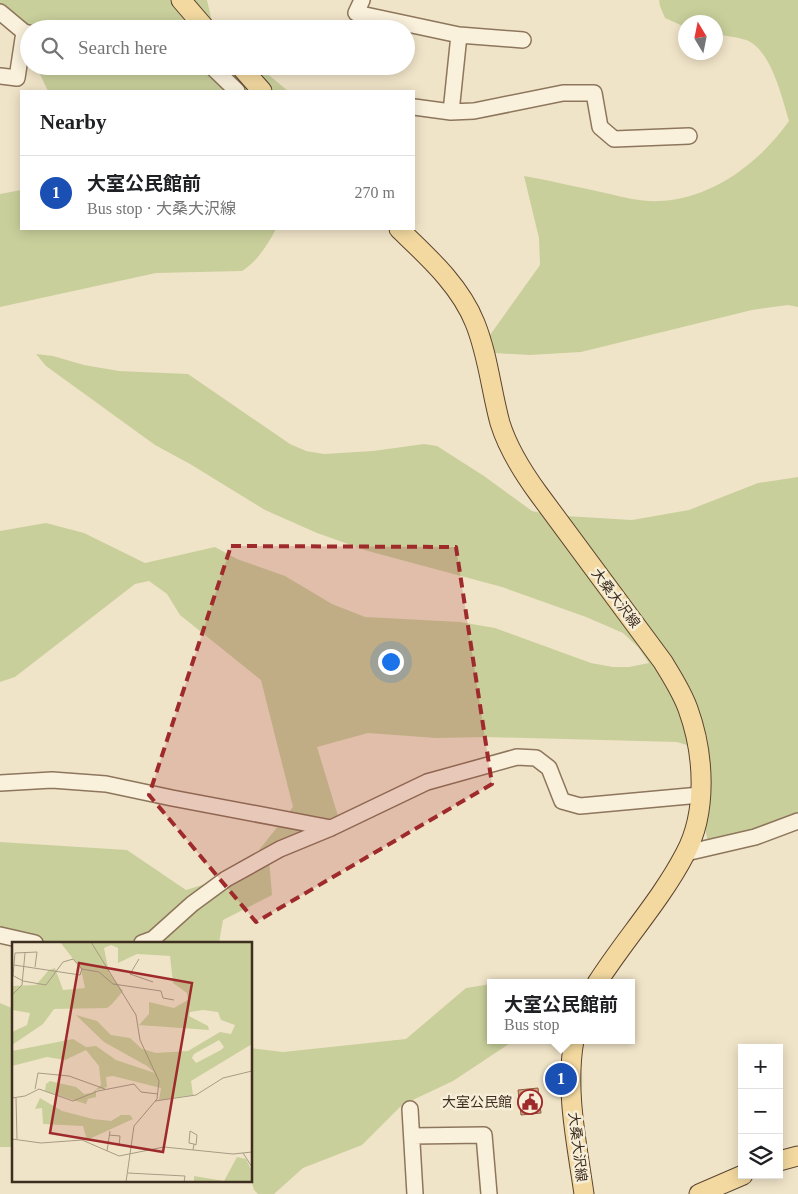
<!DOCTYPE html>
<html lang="en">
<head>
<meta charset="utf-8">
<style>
  :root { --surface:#fff; --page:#f2f2f2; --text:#202124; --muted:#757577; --line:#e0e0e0; --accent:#0f766e }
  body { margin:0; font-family:"Times New Roman","Noto Sans JP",serif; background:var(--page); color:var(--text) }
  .controls { position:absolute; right:15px; bottom:15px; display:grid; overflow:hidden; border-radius:0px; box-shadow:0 2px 12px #0003 }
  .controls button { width:45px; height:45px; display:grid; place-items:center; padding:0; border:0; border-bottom:1px solid var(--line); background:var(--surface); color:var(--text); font:25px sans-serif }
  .compass { position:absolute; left:678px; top:15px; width:45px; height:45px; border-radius:50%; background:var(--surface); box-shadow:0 2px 12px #0003; rotate:350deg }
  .you { position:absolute; left:390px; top:661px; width:18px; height:18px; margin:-12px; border:4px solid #fff; border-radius:50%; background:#1a73e8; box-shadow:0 0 0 8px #1a73e833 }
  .badge { display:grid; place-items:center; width:32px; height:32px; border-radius:50%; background:var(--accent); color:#fff; font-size:16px; font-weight:700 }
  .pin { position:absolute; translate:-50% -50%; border:2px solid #fff; box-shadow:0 1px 5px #0006 }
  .popup { position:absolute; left:487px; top:979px; width:148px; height:65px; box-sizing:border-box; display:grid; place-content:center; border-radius:0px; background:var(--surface); filter:drop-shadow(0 1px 4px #0005); font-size:16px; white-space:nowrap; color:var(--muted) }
  .popup b { font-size:19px; color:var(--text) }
  .popup::after { content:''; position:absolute; left:50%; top:100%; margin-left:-10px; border:10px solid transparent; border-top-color:var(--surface) }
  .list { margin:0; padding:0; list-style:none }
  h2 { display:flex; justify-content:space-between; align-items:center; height:65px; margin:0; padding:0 20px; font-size:21px }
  h2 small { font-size:16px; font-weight:400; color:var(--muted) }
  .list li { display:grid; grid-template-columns:32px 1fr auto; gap:15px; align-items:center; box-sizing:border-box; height:75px; padding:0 20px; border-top:1px solid var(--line) }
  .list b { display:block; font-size:19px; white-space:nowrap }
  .list p { margin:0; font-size:16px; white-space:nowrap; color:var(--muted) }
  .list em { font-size:16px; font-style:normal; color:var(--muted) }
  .icon { flex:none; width:28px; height:28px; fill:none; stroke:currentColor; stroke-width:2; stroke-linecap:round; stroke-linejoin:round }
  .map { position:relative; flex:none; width:798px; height:1194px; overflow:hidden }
  .search { position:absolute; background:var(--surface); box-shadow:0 2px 12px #0003; left:20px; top:20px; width:395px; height:55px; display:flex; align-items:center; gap:12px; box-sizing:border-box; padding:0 18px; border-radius:28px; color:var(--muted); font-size:19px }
  .panel { position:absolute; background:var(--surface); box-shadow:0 2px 12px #0003; left:20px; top:90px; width:395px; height:140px; border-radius:0px }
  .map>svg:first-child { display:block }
  .green { fill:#c9cf9b }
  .building { fill:#cf9f7d; stroke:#8d5f41 }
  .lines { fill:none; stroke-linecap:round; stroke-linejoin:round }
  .minor-casing { stroke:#8d765c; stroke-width:18 }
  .major-casing { stroke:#5b4430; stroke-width:21 }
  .minor { stroke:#faf1dc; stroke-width:15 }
  .major { stroke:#f3d9a0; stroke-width:19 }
  .marked { fill:#9e2a2b; fill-opacity:0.2; stroke:#9e2a2b; stroke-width:4; stroke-dasharray:10 6; stroke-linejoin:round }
  .labels { text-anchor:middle; stroke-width:5; stroke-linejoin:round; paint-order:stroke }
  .street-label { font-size:14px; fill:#3d2e20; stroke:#f7eed8 }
  .poi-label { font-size:14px; fill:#3d2e20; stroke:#f7eed8; text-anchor:end }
  .inset-road { fill:none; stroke:#a89b85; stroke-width:1 }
  .view { fill:#9e2a2b; fill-opacity:0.15; stroke:#9e2a2b; stroke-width:2.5 }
  .inset-edge { fill:none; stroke:#3d2e20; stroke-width:2.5 }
</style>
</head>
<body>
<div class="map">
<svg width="798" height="1194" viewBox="0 0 798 1194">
  <rect width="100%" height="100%" fill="#f0e4c8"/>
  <path class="green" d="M0 0H207L213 26 215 29H29V55L18 39 0 17Z
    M659 0H798V307L788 305 752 310 581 352 530 355 493 353 482 350 490 335 540 265 539 238 524 176C553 181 581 188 610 194 626 198 643 202 660 201 713 198 759 163 789 121 782 98 771 49 746 40 737 37 725 36 716 34V22H686L685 27 665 18 660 6Z
    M36 66H258L288 91H48Z
    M21 190V229H276C268 244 257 262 242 271L156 273 0 307V194Z
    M36 354 53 356 84 365 119 371 188 374 290 444 306 451 324 454 373 451 424 444 437 446 484 476 532 511 550 515 632 520 689 510 758 483 798 477V817L708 843 705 827 709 752 677 742 484 737 436 738 368 733 317 747 338 816 268 848 272 895 223 920 219 943H42L0 935V842L127 850 186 890 241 873 293 807 261 680 180 615 167 594 149 581 135 584 15 677 0 682V531L46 523 84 533 145 563 215 547 237 559 285 576 332 604 365 617 460 622 495 628 591 663 613 667H629L649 663 638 647 623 633 586 617 502 587 368 551 317 533 265 510 190 464 155 445 46 366Z
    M491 984V1040H515L453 1081 402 1105 362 1145 303 1168 274 1194H258L254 1190 251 1180V1048L283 1052 406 1039 466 988Z
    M0 1003 14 1009V1147H0Z"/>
  <path class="building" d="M538 1088 541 1113 521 1115 518 1090Z"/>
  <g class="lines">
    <defs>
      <path id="minor" d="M362 0 356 13 459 35 523 40
        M0 12 24 32 29 33
        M211 66 237 91
        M0 76 17 78 24 32
        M414 107 451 112 474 111 563 93H594L600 127 614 139 689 136
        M451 112 459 35
        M0 783 52 780 106 784 172 798 331 828
        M686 853 755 837 798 821
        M0 935 35 943
        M142 943 153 939 192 904 226 879 280 849 331 828 427 782 517 757 536 758 549 768 562 801 580 806 700 795
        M410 1109 415 1194
        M412 1136 484 1135 489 1194"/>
      <path id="major" d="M181 0 206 29
        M240 66 262 91
        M399 229C427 256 460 285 475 323 488 355 491 390 500 423 508 449 522 471 538 493L663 662C672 677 682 692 688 709 704 753 708 811 685 854 661 900 625 939 597 983
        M574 1040C565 1091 577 1144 584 1194
        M779 1161 798 1156
        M699 1194 743 1175"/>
    </defs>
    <use href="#minor" class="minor-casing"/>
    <use href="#major" class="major-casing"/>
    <use href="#minor" class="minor"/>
    <use href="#major" class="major"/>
  </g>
  <path class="marked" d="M231 546 456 547 492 784 256 922 149 795Z"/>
  <defs>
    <symbol id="civic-ring" viewBox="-11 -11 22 22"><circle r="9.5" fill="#f7eed8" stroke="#9e2a2b" stroke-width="1.5"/><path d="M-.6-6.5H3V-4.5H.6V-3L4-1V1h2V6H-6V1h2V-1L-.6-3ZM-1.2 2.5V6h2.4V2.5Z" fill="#9e2a2b"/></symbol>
  </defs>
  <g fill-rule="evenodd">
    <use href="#civic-ring" x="516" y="1088" width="28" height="28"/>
  </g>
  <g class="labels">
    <g class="street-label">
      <text transform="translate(616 598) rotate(53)" y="5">大桑大沢線</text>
      <text transform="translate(578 1147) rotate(83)" y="5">大桑大沢線</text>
    </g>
    <g class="poi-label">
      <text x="512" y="1107">大室公民館</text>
    </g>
  </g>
  <g transform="translate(12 942)">
    <rect width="240" height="240" fill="#f0e4c8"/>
    <path d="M48 0H240V102L179 139 181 153 147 158 149 146 101 134 94 135 95 145 84 148V155L76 157 74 162 33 149 34 142 38 139 64 145 72 152 80 151 89 143 87 124 74 108 53 118 35 115 0 124V109L61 97 74 105 84 104 104 118 143 131 135 124 92 100 64 73 85 79 99 93 118 96 130 107 144 111 176 109 208 90 219 92 223 83 209 78 206 70 191 68 178 70 177 74 196 84 197 88 127 83 137 72V60L162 66 176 58 175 51 161 41 158 14 125 12 106 21V6L99 3 92 6 97 31 111 49 100 62 95 66 42 67 31 82 0 103V90L15 83 18 71 0 68V44L24 43 37 28 43 26 51 48 73 46 69 27ZM207 98 212 105 209 108 184 121 180 116 182 112ZM28 156 50 169 81 177 99 179 109 173H118L121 177 75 198 71 184 31 182 30 166 23 167ZM225 215 234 217 240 229V240H182V234L212 239Z" fill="#c9cf9b" fill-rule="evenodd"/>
    <path class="inset-road" d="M79 0 124 73 128 98 147 139 145 157 122 184 114 240M127 17 118 32 141 40M2 23 68 33 70 27M0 33 11 39 34 43 51 20 61 17 70 27 87 30 101 42 149 49 151 56 162 58M1 34 3 11 25 10 23 25M0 53 10 43 13 11M23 147 26 131 57 134 93 147M0 156 13 154 27 147 61 159 86 149 122 142 129 150 146 152M4 156 5 197M143 159 184 153 211 136 240 129M97 193 108 194 107 204M0 197 29 201 70 198 107 214 152 205 221 212 240 210M181 208 182 202 177 201 178 189 185 193 184 203 182 202M95 209 98 189M231 211 240 225M116 231 173 234 172 240"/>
    <path class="view" d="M67 21 180 41 151 210 38 191Z"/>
    <rect width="240" height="240" class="inset-edge"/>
  </g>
</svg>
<div class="controls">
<button>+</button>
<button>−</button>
<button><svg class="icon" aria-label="layers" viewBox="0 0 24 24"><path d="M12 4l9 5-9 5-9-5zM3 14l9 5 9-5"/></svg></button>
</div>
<svg class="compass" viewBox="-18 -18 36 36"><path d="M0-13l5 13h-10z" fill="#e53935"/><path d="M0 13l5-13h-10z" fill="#757577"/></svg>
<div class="you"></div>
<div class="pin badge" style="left:561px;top:1079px;background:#1a4fb4">1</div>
<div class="popup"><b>大室公民館前</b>Bus stop</div>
<div class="search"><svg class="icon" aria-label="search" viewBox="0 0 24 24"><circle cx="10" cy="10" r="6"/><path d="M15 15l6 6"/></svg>Search here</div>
<section class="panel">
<h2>Nearby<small></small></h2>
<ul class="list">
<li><span class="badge" style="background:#1a4fb4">1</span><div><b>大室公民館前</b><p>Bus stop · 大桑大沢線</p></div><em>270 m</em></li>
</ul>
</section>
</div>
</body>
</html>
